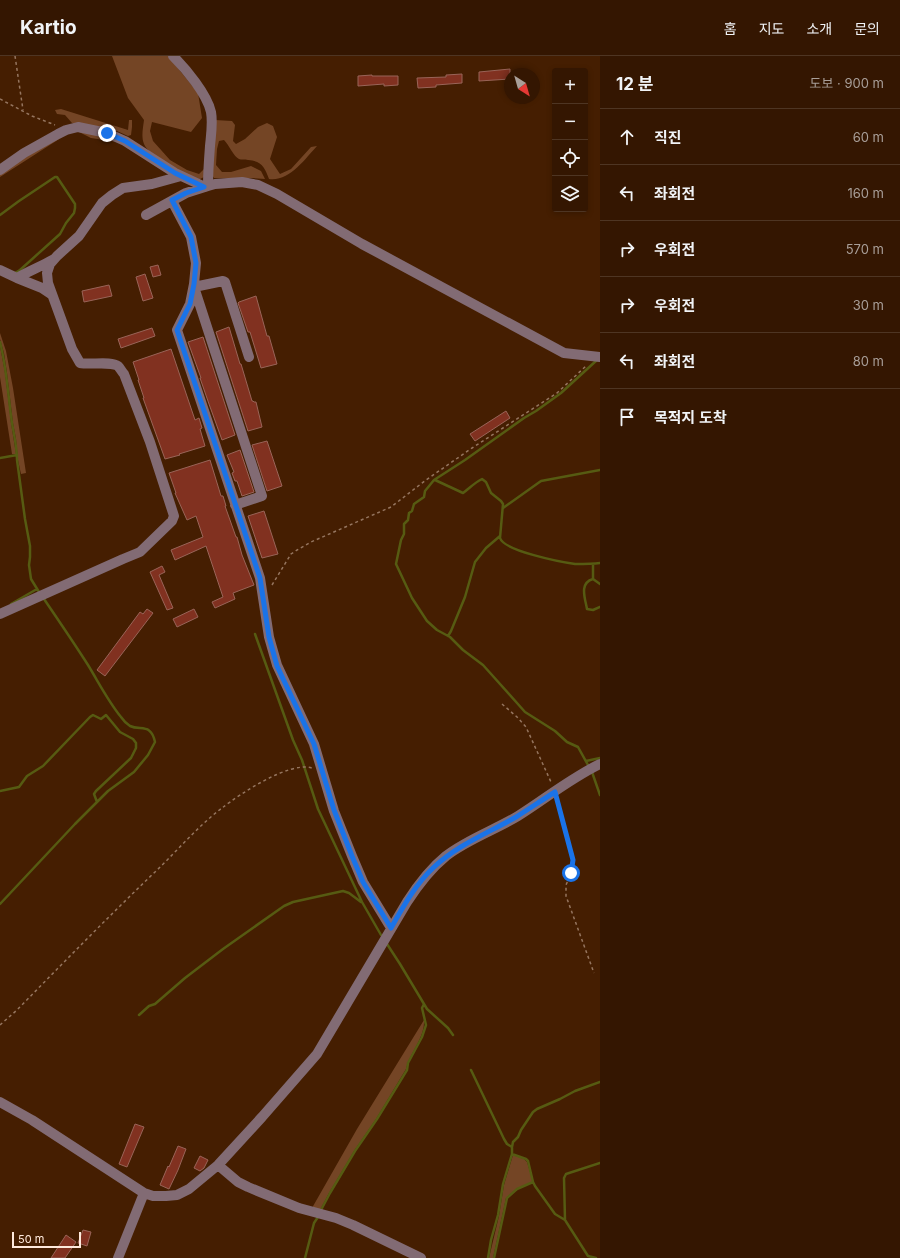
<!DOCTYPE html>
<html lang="ko">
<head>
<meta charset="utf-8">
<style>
  :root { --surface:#341601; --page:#3f2310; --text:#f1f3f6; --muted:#a99f99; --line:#4e3523 }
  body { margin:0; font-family:Inter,"Noto Sans KR",sans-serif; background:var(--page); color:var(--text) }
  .controls { position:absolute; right:12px; top:12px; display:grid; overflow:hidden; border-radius:4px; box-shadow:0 2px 6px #0003 }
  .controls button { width:36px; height:36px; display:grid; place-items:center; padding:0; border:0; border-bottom:1px solid var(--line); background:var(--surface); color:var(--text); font:20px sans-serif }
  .compass { position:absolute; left:504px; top:12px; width:36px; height:36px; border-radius:50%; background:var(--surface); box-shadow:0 2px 6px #0003; rotate:143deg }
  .scale { position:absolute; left:12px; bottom:10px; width:69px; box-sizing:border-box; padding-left:4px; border:2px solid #fee9dc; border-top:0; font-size:11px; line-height:14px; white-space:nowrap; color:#fee9dc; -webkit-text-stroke:3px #451e01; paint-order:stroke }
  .stop { position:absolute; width:12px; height:12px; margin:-9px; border:3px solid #1a73e8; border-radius:50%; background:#fff }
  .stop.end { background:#1a73e8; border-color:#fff; box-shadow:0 1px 4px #0008 }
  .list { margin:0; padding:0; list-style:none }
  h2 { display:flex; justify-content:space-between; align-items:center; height:52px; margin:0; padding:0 16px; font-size:17px }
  h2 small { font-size:13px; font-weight:400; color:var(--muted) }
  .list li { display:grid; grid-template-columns:26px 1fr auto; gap:12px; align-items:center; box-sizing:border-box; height:56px; padding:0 16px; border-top:1px solid var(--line) }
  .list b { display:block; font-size:15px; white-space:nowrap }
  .list em { font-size:13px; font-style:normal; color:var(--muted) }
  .icon { flex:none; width:22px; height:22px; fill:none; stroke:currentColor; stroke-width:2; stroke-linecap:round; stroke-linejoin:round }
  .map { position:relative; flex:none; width:600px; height:1202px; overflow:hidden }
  header { display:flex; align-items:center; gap:24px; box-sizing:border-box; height:56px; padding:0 20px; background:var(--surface); border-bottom:1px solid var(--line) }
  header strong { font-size:19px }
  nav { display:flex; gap:22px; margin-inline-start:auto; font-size:14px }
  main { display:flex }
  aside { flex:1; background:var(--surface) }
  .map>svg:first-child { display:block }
  .green { fill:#744525 }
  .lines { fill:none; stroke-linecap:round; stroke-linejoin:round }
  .stream { stroke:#565b12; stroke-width:2.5 }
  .building { fill:#813120; stroke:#996458 }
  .path { stroke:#95755f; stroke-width:1.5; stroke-dasharray:3 3; stroke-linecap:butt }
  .minor { stroke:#826b74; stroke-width:10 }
  .route { stroke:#1a73e8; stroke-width:5 }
</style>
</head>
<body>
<header>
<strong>Kartio</strong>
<nav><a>홈</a><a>지도</a><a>소개</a><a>문의</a></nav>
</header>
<main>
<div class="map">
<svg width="600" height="1202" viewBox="0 0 600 1202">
  <rect width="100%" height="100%" fill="#451e01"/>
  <path class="green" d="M112 0H168L198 37 202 62 191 76 152 66 150 75 153 85 170 104 187 114 199 118 204 113V121L198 124C185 117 149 101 144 88 141 81 143 72 144 64L128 42Z
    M61 53 128 74 129 64H132V71L131 79 128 80 117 75 72 67 65 59 57 58 55 54Z
    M215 64 232 65 235 69 233 85 236 88 245 83 258 71 267 67 273 70 277 81 270 103 280 118 291 113 311 91 317 90C305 103 289 126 269 123 265 112 262 105 248 104 245 103 241 104 239 103 234 101 229 89 224 84L219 85 217 93 216 109 222 116H231L251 110 261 115 265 123 252 122H214L212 119Z
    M78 72 124 87 91 82 77 75 67 78 0 121V117L30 97Z
    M0 277 6 295 13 332 26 417 21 418 18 404 16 383 13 367 7 317 4 297 0 283Z
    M0 290 5 317 11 367 16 398H12L0 321Z
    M424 964C425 978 415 991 409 1004 407 1007 407 1010 406 1013L376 1063 354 1095 329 1137 320 1154 312 1152 357 1073Z
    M513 1099 524 1103 527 1106 533 1126 517 1133 506 1142 493 1202H489L499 1160 504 1129Z"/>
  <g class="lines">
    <path class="stream" d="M0 159 19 145 55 121H57L75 148V152L74 157 66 167 60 178 20 214 15 217
      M0 286C7 313 8 340 12 367 14 379 17 391 17 404L25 463 30 490V501L29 509 31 523 39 536
      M0 402 17 399
      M435 424 463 437C470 432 474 427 482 423L486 426 491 437 501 445 503 448 500 482C504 495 561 506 575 508 583 508 592 508 600 507
      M503 452 541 425 600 414
      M593 508V523C579 527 585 542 587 553L593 554 600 551
      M593 523 600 528
      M11 548 37 533
      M255 578 293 684 302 704 318 753 362 846 381 879
      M448 580 451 575 465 541 475 506 486 492 500 480
      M586 705 600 702
      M588 709 578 691 567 686 555 675 525 656 483 609 463 594 450 581 437 574 427 565 412 542 396 508 401 484 404 478V468L408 464 409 457 412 455 414 448 424 441 425 435 434 424 465 404 524 362 536 355 561 337 597 304
      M592 716 600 739
      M0 735 19 731 27 720 43 710 90 661 93 659 101 663 106 659 120 676 133 683 136 687V692L131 702 96 735 94 738 97 746
      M0 848 75 768 108 735 134 716 148 699 155 686C151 667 141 675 130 670 127 668 123 664 121 661 108 645 99 627 88 609 74 587 59 565 44 543
      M387 888 400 908 427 953 448 972 453 979
      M139 959 149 950 155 948 185 922 223 893 284 850 293 846 343 835 349 837 361 846
      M471 1014 504 1083 507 1088 512 1091
      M512 1098 526 1103 528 1105 533 1126 535 1130 555 1158 565 1164 588 1200 596 1202
      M321 1154 330 1137 355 1095 377 1063 407 1014 408 1007 422 981 426 969 422 952 424 948
      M565 1164 564 1122 566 1118 600 1107
      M305 1202 314 1167 318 1161
      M488 1202 491 1184 498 1159 503 1128 512 1098V1091L513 1086 518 1081 521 1074 533 1056 537 1053 560 1043 575 1035 600 1026
      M494 1202 507 1142 517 1133 533 1126"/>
  </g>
  <path class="building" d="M510 13V23L479 25V16Z
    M462 18V27L436 29V31L418 32 417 22 446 21V19Z
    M372 19V20H398V29L384 30V28L358 30V20Z
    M158 209 161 219 153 221 150 211Z
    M145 218 153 242 143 245 136 221Z
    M109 229 112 240 84 246 82 235Z
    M256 240 267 280H269L277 308 261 312 250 276H248L238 247 239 246Z
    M229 271 240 308H241L252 345H253L254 346H256L262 371 248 375 216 276Z
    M152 272 155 280 121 292 118 283Z
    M203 281 235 379 222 384 209 348 200 322H201L188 286Z
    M171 293 195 364 199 362 202 372 200 373 205 390 179 398 180 399 165 403 143 342H144L138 324H139L133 306Z
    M506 355 510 362 475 385 470 378Z
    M267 385 282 430 267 435 252 389Z
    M240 394 254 436 242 440 237 425H235L232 417 234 416 227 399Z
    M210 404 221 440H223L226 450H225L236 481H237L242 499 254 529 233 537 235 543 215 552 212 546 223 541 206 490 175 504 171 494 203 481 196 460 187 464 175 437H176L169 417Z
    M264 455 278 498 262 502 248 460Z
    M162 510 165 516 159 519 173 552 167 554 150 516Z
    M147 553 153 557 105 620 97 614 140 556 143 558Z
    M194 553 198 561 177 571 173 563Z
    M135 1068 144 1071 127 1111 119 1108Z
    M178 1090 186 1093 178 1114 169 1133 160 1129 168 1110 169 1111Z
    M200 1100 208 1104 204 1112 200 1115 194 1112Z
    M83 1174 91 1176 87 1190 78 1187Z
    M66 1179 76 1186 65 1202H51Z"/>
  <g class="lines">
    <path class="path" d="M15 0 23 54
      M0 43 32 60 55 69
      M272 529 291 498 297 494 311 486 391 451 426 424 472 392 557 337 586 310
      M502 648 517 661 526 671 551 726
      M557 745 573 804 571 817 566 829V840L594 917
      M0 969 17 954C63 907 109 860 156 815 178 794 198 770 222 752 240 738 289 705 312 712"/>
    <path class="minor" d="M173 0C186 13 207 38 211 56 213 67 211 79 210 90 209 103 208 116 208 130
      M0 114 24 97 58 78 66 74 78 71 107 77 125 85 175 117 205 131
      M172 145 191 181 196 207 194 228 190 248 177 274 260 522 269 581 277 609 314 688 334 755 352 800 363 826 391 872
      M146 159 186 137 208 130 215 128 242 126 258 129 277 138 362 188 564 297 600 301
      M0 214 17 222C29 215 42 210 54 203
      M17 222 42 232 51 238
      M235 449 262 440 194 231 223 225 225 226 249 301
      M0 558 123 503 140 496 172 465 174 460 150 386 124 318C122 316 120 312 118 310 111 305 90 309 80 307L72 293 48 227 47 217 50 208 57 200 79 180 102 147 112 139 123 132 152 128 181 120
      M0 1046 32 1064 144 1137 153 1140H166L177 1139 189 1133 218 1109 262 1061 317 998 407 846C418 829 430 813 446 800 468 783 495 774 518 760 545 743 571 722 600 708
      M218 1109 238 1126 248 1131 299 1152 336 1162 353 1169 421 1202
      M118 1202 144 1137"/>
  </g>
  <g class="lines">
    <path class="route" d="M107 77 125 85 175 117 204 131 186 137 172 144 191 181 196 207 194 228 190 248 177 274 260 522 269 581 277 610 314 688 334 754 352 800 363 826 391 872C403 851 415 829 433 812 457 789 488 777 516 761 529 753 542 744 555 736L573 804 571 817"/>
  </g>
</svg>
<div class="controls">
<button>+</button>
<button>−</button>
<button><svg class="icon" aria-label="locate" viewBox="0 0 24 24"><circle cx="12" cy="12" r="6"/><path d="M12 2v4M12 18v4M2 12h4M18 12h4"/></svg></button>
<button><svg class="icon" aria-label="layers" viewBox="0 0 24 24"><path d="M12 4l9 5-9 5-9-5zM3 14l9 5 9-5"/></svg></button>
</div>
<svg class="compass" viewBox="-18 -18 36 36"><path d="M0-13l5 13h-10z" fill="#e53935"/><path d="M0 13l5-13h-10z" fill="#a99f99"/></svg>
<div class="scale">50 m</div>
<div class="stop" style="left:571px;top:817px"></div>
<div class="stop end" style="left:107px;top:77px"></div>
</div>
<aside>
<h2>12 분<small>도보 · 900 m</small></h2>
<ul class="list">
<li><svg class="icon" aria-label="ahead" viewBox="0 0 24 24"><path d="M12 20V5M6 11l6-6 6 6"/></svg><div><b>직진</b></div><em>60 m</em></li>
<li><svg class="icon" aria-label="left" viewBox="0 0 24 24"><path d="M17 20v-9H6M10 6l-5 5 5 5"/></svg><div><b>좌회전</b></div><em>160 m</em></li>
<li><svg class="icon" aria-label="right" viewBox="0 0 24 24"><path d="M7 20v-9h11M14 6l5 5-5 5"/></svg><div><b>우회전</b></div><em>570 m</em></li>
<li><svg class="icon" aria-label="right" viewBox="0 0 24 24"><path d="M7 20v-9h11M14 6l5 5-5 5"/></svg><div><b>우회전</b></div><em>30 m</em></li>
<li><svg class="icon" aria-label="left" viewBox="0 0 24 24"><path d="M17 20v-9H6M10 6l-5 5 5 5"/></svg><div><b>좌회전</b></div><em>80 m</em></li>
<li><svg class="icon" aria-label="arrive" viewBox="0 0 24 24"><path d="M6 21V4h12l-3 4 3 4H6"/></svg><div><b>목적지 도착</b></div></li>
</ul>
</aside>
</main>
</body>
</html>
